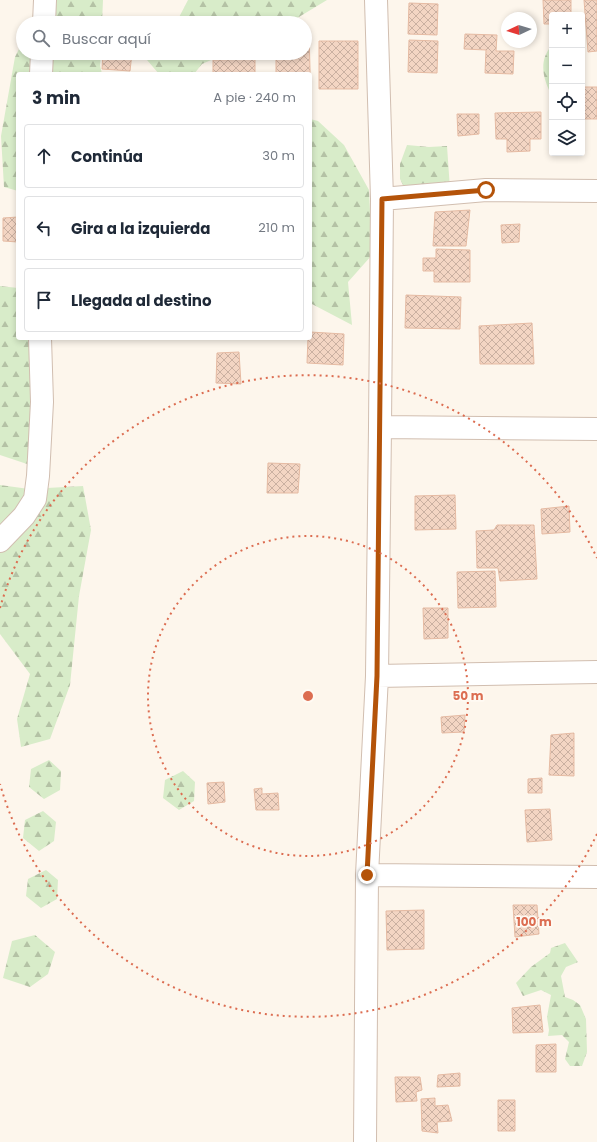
<!DOCTYPE html>
<html lang="es">
<head>
<meta charset="utf-8">
<style>
  :root { --surface:#fff; --page:#f6f6f7; --text:#1f2937; --muted:#747a83; --line:#e0e1e3 }
  body { margin:0; font-family:Poppins,sans-serif; background:var(--page); color:var(--text) }
  .controls { position:absolute; right:12px; top:12px; display:grid; overflow:hidden; border-radius:4px; box-shadow:0 2px 6px #0003 }
  .controls button { width:36px; height:36px; display:grid; place-items:center; padding:0; border:0; border-bottom:1px solid var(--line); background:var(--surface); color:var(--text); font:20px sans-serif }
  .compass { position:absolute; left:501px; top:12px; width:36px; height:36px; border-radius:50%; background:var(--surface); box-shadow:0 2px 6px #0003; rotate:266deg }
  .stop { position:absolute; width:12px; height:12px; margin:-9px; border:3px solid #b45309; border-radius:50%; background:#fff }
  .stop.end { background:#b45309; border-color:#fff; box-shadow:0 1px 4px #0008 }
  .list { margin:0; padding:0; list-style:none }
  h2 { display:flex; justify-content:space-between; align-items:center; height:52px; margin:0; padding:0 16px; font-size:17px }
  h2 small { font-size:13px; font-weight:400; color:var(--muted) }
  .list li { display:grid; grid-template-columns:26px 1fr auto; gap:12px; align-items:center; box-sizing:border-box; height:64px; margin:0 8px 8px; padding:0 8px; border:1px solid var(--line); border-radius:4px }
  .list b { display:block; font-size:15px; white-space:nowrap }
  .list em { font-size:13px; font-style:normal; color:var(--muted) }
  .icon { flex:none; width:22px; height:22px; fill:none; stroke:currentColor; stroke-width:2; stroke-linecap:round; stroke-linejoin:round }
  .map { position:relative; flex:none; width:597px; height:1142px; overflow:hidden }
  .search { position:absolute; background:var(--surface); box-shadow:0 2px 6px #0003; left:16px; top:16px; width:296px; height:44px; display:flex; align-items:center; gap:10px; box-sizing:border-box; padding:0 14px; border-radius:22px; color:var(--muted); font-size:15px }
  .panel { position:absolute; background:var(--surface); box-shadow:0 2px 6px #0003; left:16px; top:72px; width:296px; height:268px; border-radius:4px }
  .map>svg:first-child { display:block }
  .forest { fill:url(#forest-firs) }
  .building { fill:url(#building-cross-hatch); stroke:#e6bba3 }
  .lines { fill:none; stroke-linecap:round; stroke-linejoin:round }
  .minor-casing { stroke:#d1beb0; stroke-width:24 }
  .minor { stroke:#fff; stroke-width:22 }
  .route { stroke:#b45309; stroke-width:5 }
  .ring { fill:none; stroke:#dc6d51; stroke-width:2; stroke-dasharray:2 4 }
  .centre { fill:#dc6d51; stroke:#fffaf3; stroke-width:2 }
  .ring-label { font-size:12px; text-anchor:middle; font-weight:bold; fill:#dc6d51; stroke:#fffaf3; stroke-width:3.5; stroke-linejoin:round; paint-order:stroke }
</style>
</head>
<body>
<div class="map">
<svg width="597" height="1142" viewBox="0 0 597 1142">
  <defs>
    <pattern id="forest-firs" width="22" height="20" patternUnits="userSpaceOnUse"><rect width="22" height="20" fill="#d8ecc9"/><path d="M5 1l3.5 6h-7zM16 11l3.5 6h-7z" fill="#b4c2a5"/></pattern>
    <pattern id="building-cross-hatch" width="8" height="8" patternUnits="userSpaceOnUse"><rect width="8" height="8" fill="#f3d5c3"/><path d="M0 0l8 8M0 8l8-8" fill="none" stroke="#cab0a1"/></pattern>
  </defs>
  <rect width="100%" height="100%" fill="#fdf6ec"/>
  <path class="forest" d="M49 0H103L102 23H33L41 9Z
    M188 0H327L289 23H176Z
    M23 41V53H101L100 65 102 74H18V191L4 187 1 136 15 57Z
    M552 45V96C543 79 538 61 552 45Z
    M154 53H227L202 64 194 74H159L147 60Z
    M310 119 318 121 344 145 369 190 372 255 348 282 352 325 310 303Z
    M407 145 429 147 447 146 450 189 407 193 400 179V164Z
    M0 286 18 288V338H38L33 466 0 455Z
    M0 485 29 489 83 486 91 530 79 596 70 685 50 739 21 747 17 719 30 674 0 634Z
    M49 760 61 771 60 790 44 799 29 787 31 769Z
    M183 771 195 782 194 801 179 810 163 798 165 780Z
    M43 811 56 822 54 841 39 851 23 838 25 820Z
    M46 870 58 880 57 899 41 908 26 896 28 879Z
    M35 935 55 952 48 974 30 987 3 978 12 941Z
    M565 943 578 962 566 967 561 976 565 997 573 1000 580 1005 586 1019 587 1052 582 1066H570L565 1059 569 1042 562 1035 548 1036 549 1030 547 1017 551 995 541 990 523 996 516 983 531 967 550 953 551 948Z"/>
  <path class="building" d="M543 0H571V15H552V24H544Z
    M584 0H597V51L588 52Z
    M409 3 438 4 437 35 408 34Z
    M106 18 134 20V23H106Z
    M309 33 311 105H310V74H276V53H305V34Z
    M465 34 497 35 496 51H514L513 74 485 73 486 50 464 49Z
    M409 40 438 41 437 73 408 72Z
    M319 41H358V89H319Z
    M103 53H132L130 71 102 69Z
    M255 59V74H213V60Z
    M582 87H597V119H582Z
    M541 112V139H530V151L507 152V139H496L495 113Z
    M457 114H479V134L458 136Z
    M470 210 466 246H433L435 212Z
    M18 217V242L3 241V218Z
    M520 224 519 242 502 243 501 225Z
    M436 249 470 250V282H434V271H423V258H436Z
    M406 295 461 297 460 329 405 328Z
    M532 323 534 364H480L479 326Z
    M310 332 344 334 343 365 307 363 308 338H310Z
    M239 352 241 384 216 383 217 353Z
    M268 463 300 464 298 493H267Z
    M455 495 456 529 415 530V496Z
    M569 506 570 532 542 534 541 509Z
    M497 525H534L537 579 500 581 498 568H477L476 531 494 530Z
    M495 571 496 607 458 608 457 572Z
    M423 608H448V638L424 639Z
    M465 715 464 732 442 733 441 717Z
    M574 733V776L549 775 551 735Z
    M542 778V793H528V779Z
    M224 782 225 802 208 804 207 783Z
    M262 788V794L278 793 279 810H256L254 789Z
    M550 809 552 840 527 842 525 810Z
    M513 905H537L539 934 515 937Z
    M424 910V949L387 950 386 911Z
    M540 1005 543 1032 513 1033 512 1008Z
    M556 1044V1072H536V1045Z
    M460 1073V1086L437 1087 438 1075Z
    M395 1077H420L422 1090 416 1092 417 1101 396 1102Z
    M435 1098V1106L448 1105 452 1121 437 1122 438 1133 422 1131 421 1099Z
    M498 1100H515V1131H498Z"/>
  <g class="lines">
    <defs>
      <path id="minor" d="M44 23 45 0
        M41 74 42 53
        M382 199 486 190 597 191
        M380 427 597 429
        M0 541 24 516 35 499 38 476 42 402 40 338
        M377 676 597 672
        M367 875 597 877
        M365 1142 367 875 377 676 380 427 382 199 376 0"/>
    </defs>
    <use href="#minor" class="minor-casing"/>
    <use href="#minor" class="minor"/>
  </g>
  <g class="lines">
    <path class="route" d="M367 875 377 676 382 199 486 190"/>
  </g>
  <g class="ring">
    <circle cx="308" cy="696" r="160"/>
    <path d="M597 834A320 320 0 0 1 0 784M0 608A320 320 0 0 1 597 558"/>
  </g>
  <circle cx="308" cy="696" r="6" class="centre"/>
  <g class="ring-label">
    <text x="468" y="700">50 m</text>
    <text x="534" y="926">100 m</text>
  </g>
</svg>
<div class="controls">
<button>+</button>
<button>−</button>
<button><svg class="icon" aria-label="locate" viewBox="0 0 24 24"><circle cx="12" cy="12" r="6"/><path d="M12 2v4M12 18v4M2 12h4M18 12h4"/></svg></button>
<button><svg class="icon" aria-label="layers" viewBox="0 0 24 24"><path d="M12 4l9 5-9 5-9-5zM3 14l9 5 9-5"/></svg></button>
</div>
<svg class="compass" viewBox="-18 -18 36 36"><path d="M0-13l5 13h-10z" fill="#e53935"/><path d="M0 13l5-13h-10z" fill="#747a83"/></svg>
<div class="stop" style="left:486px;top:190px"></div>
<div class="stop end" style="left:367px;top:875px"></div>
<div class="search"><svg class="icon" aria-label="search" viewBox="0 0 24 24"><circle cx="10" cy="10" r="6"/><path d="M15 15l6 6"/></svg>Buscar aquí</div>
<section class="panel">
<h2>3 min<small>A pie · 240 m</small></h2>
<ul class="list">
<li><svg class="icon" aria-label="ahead" viewBox="0 0 24 24"><path d="M12 20V5M6 11l6-6 6 6"/></svg><div><b>Continúa</b></div><em>30 m</em></li>
<li><svg class="icon" aria-label="left" viewBox="0 0 24 24"><path d="M17 20v-9H6M10 6l-5 5 5 5"/></svg><div><b>Gira a la izquierda</b></div><em>210 m</em></li>
<li><svg class="icon" aria-label="arrive" viewBox="0 0 24 24"><path d="M6 21V4h12l-3 4 3 4H6"/></svg><div><b>Llegada al destino</b></div></li>
</ul>
</section>
</div>
</body>
</html>
